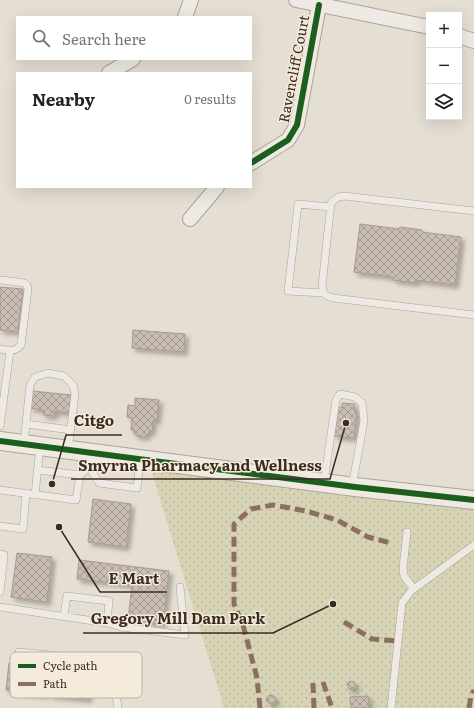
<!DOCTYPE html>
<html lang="en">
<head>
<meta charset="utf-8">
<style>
  :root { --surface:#fff; --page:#f6f6f6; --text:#222; --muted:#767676; --line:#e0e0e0 }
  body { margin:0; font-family:Literata,serif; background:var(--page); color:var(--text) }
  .controls { position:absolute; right:12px; top:12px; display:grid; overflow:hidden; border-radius:0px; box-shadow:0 4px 16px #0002 }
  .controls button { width:36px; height:36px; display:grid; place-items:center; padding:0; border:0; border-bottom:1px solid var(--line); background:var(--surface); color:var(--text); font:20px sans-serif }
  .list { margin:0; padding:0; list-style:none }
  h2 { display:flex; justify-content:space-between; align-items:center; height:52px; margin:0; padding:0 16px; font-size:17px }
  h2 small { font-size:13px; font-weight:400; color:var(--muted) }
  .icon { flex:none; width:22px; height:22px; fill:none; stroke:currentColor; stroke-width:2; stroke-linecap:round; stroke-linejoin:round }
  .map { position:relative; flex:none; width:474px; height:708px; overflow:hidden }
  .search { position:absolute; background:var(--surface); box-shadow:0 4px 16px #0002; left:16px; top:16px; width:236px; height:44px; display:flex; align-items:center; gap:10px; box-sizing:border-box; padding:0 14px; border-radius:0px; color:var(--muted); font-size:15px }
  .panel { position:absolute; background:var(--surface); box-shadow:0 4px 16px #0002; left:16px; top:72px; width:236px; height:116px; border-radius:0px }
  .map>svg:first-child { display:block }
  .park { fill:url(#park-dots) }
  .building { fill:url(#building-cross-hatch); stroke:#a69a91; filter:url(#shadow) }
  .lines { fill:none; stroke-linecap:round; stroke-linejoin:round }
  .service-casing { stroke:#aba49a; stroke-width:8 }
  .minor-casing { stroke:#aba49a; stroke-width:16 }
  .tertiary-casing { stroke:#aba49a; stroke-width:20 }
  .service { stroke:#eeeae3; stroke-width:7 }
  .minor { stroke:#eeeae3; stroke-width:14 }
  .tertiary { stroke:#eeeae3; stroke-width:18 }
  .quiet { stroke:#8d6e63; stroke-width:5; stroke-dasharray:10 5; stroke-linecap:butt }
  .cycleway-casing { stroke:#f5ebda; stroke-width:8 }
  .cycleway { stroke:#1b5e20; stroke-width:6 }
  .labels { text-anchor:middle; stroke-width:3; stroke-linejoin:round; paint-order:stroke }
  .street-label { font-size:14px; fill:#3b2c22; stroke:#f5ebda }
  .key { fill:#f5ebda; stroke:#bdb2a3; stroke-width:1 }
  .key-label { font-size:11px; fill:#3b2c22 }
  .leader { fill:none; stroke:#3b2c22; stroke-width:1.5 }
  .callout-dot { fill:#3b2c22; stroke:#f5ebda; stroke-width:1.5 }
  .callout-label { font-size:15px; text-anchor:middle; font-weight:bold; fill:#3b2c22; stroke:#f5ebda; stroke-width:3; stroke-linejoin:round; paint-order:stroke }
</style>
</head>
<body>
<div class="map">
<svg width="474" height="708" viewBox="0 0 474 708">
  <defs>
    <pattern id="park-dots" width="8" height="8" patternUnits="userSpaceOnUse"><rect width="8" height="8" fill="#d6d4b5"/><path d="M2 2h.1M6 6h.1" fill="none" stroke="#b9b69b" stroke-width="1.8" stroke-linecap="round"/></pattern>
    <pattern id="building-cross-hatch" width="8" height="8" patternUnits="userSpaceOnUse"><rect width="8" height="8" fill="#cabdb3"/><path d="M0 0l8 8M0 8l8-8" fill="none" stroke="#a59a91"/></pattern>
    <filter id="shadow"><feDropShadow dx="3.5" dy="3.5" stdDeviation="2" flood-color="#0004"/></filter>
  </defs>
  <rect width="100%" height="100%" fill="#e5ded2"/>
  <path class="park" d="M148 460 474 500V708H224Z"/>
  <path class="building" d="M360 224 399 229 400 227 422 230V232L461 237 455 285 416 280V283L393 280V277L354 272Z
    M0 287 23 289 18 332 0 330Z
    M133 330 185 334 184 352 132 348Z
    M32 391 71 395 69 413 55 411 54 416 43 415 44 410 30 408Z
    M135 398 159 400 157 421 153 420 152 432 149 431V433L144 437 137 436 133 432 134 430H131L132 418 127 417 128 405 135 406Z
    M342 403 355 404 354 410H357L354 438 334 436 338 407 342 408Z
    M93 499 131 504 126 547 88 542Z
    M17 553 52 557 47 602 11 597Z
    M79 560 169 571 163 624 128 620 132 585 77 579Z
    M9 663 48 667 47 673H51V667L91 671 88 699 49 695 50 688H45L44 695 6 690Z
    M350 681 354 682 356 686 353 690 349 689 347 684Z
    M272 695 276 698 275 702 270 704 266 701 268 696Z
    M368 696 369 708H351L350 697Z"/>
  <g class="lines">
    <defs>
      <path id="service" d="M474 211 344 196 338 197 331 203 322 286C324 294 325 296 333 298L474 315
        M323 293 288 291 298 204 331 207
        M0 349C9 350 14 353 21 345L28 289 27 285 24 283 2 280
        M26 424 71 430
        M0 426 10 351
        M24 443 30 385 35 377 48 373 64 376 73 385 75 394 68 450
        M89 463V467L99 483 137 488 140 460
        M38 470 80 475
        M324 482 336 400 340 394 355 397 362 403 364 421 352 487
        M0 490 76 500 80 475 89 467
        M35 495 40 446
        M0 526 23 529 26 494
        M407 532 403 568 404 576 414 589
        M0 554 4 555 0 592
        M0 607 107 623 121 627 185 635 180 587
        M64 616 67 596 109 601 107 623
        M19 652C34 654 84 656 94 663 108 672 117 692 118 708
        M391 708 402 603 411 591 474 545"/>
      <path id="minor" d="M296 0 429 27
        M185 17 191 0
        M459 36 474 41
        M109 73 133 59
        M251 163 288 140 297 125 319 5
        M190 219 217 187"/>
      <path id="tertiary" d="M0 441 355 487 474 500"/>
    </defs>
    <use href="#service" class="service-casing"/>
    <use href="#minor" class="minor-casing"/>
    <use href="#tertiary" class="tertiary-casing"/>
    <use href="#service" class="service"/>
    <use href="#minor" class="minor"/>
    <use href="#tertiary" class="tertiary"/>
    <path class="quiet" d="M344 622 372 639 398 641
      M323 682 332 708
      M313 683 314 708
      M260 708 257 678 243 625 234 604V524L251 509 273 505 306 511 337 520 368 537 391 543
      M469 708 471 696 474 690"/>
    <defs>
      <path id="cycleway" d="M251 163 288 140 297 125 319 5
        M0 441 355 487 474 500"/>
    </defs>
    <use href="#cycleway" class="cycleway-casing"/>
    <use href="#cycleway" class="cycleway"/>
  </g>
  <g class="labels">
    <g class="street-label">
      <text transform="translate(294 69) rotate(-79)" y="5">Ravencliff Court</text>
    </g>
  </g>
  <rect x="10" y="652" width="132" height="46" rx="6" class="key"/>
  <rect x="18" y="664" width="18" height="4" fill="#1b5e20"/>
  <rect x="18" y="682" width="18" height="4" fill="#8d6e63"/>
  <g class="key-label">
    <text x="43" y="670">Cycle path</text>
    <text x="43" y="688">Path</text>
  </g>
  <path class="leader" d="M52 484L66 435H122M346 423L330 479H71M59 527L100 592H167M333 604L273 633H83"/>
  <g class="callout-dot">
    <circle cx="52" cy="484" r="4"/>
    <circle cx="346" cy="423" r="4"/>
    <circle cx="59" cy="527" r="4"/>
    <circle cx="333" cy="604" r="4"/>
  </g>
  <g class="callout-label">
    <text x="94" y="426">Citgo</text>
    <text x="200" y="471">Smyrna Pharmacy and Wellness</text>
    <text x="134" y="584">E Mart</text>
    <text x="178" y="624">Gregory Mill Dam Park</text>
  </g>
</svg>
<div class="controls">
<button>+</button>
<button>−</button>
<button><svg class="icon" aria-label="layers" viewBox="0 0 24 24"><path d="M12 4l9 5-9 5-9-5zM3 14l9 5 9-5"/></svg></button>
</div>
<div class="search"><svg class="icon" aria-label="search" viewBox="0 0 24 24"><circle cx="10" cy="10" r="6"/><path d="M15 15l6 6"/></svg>Search here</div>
<section class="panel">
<h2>Nearby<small>0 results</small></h2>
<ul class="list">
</ul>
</section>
</div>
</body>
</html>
